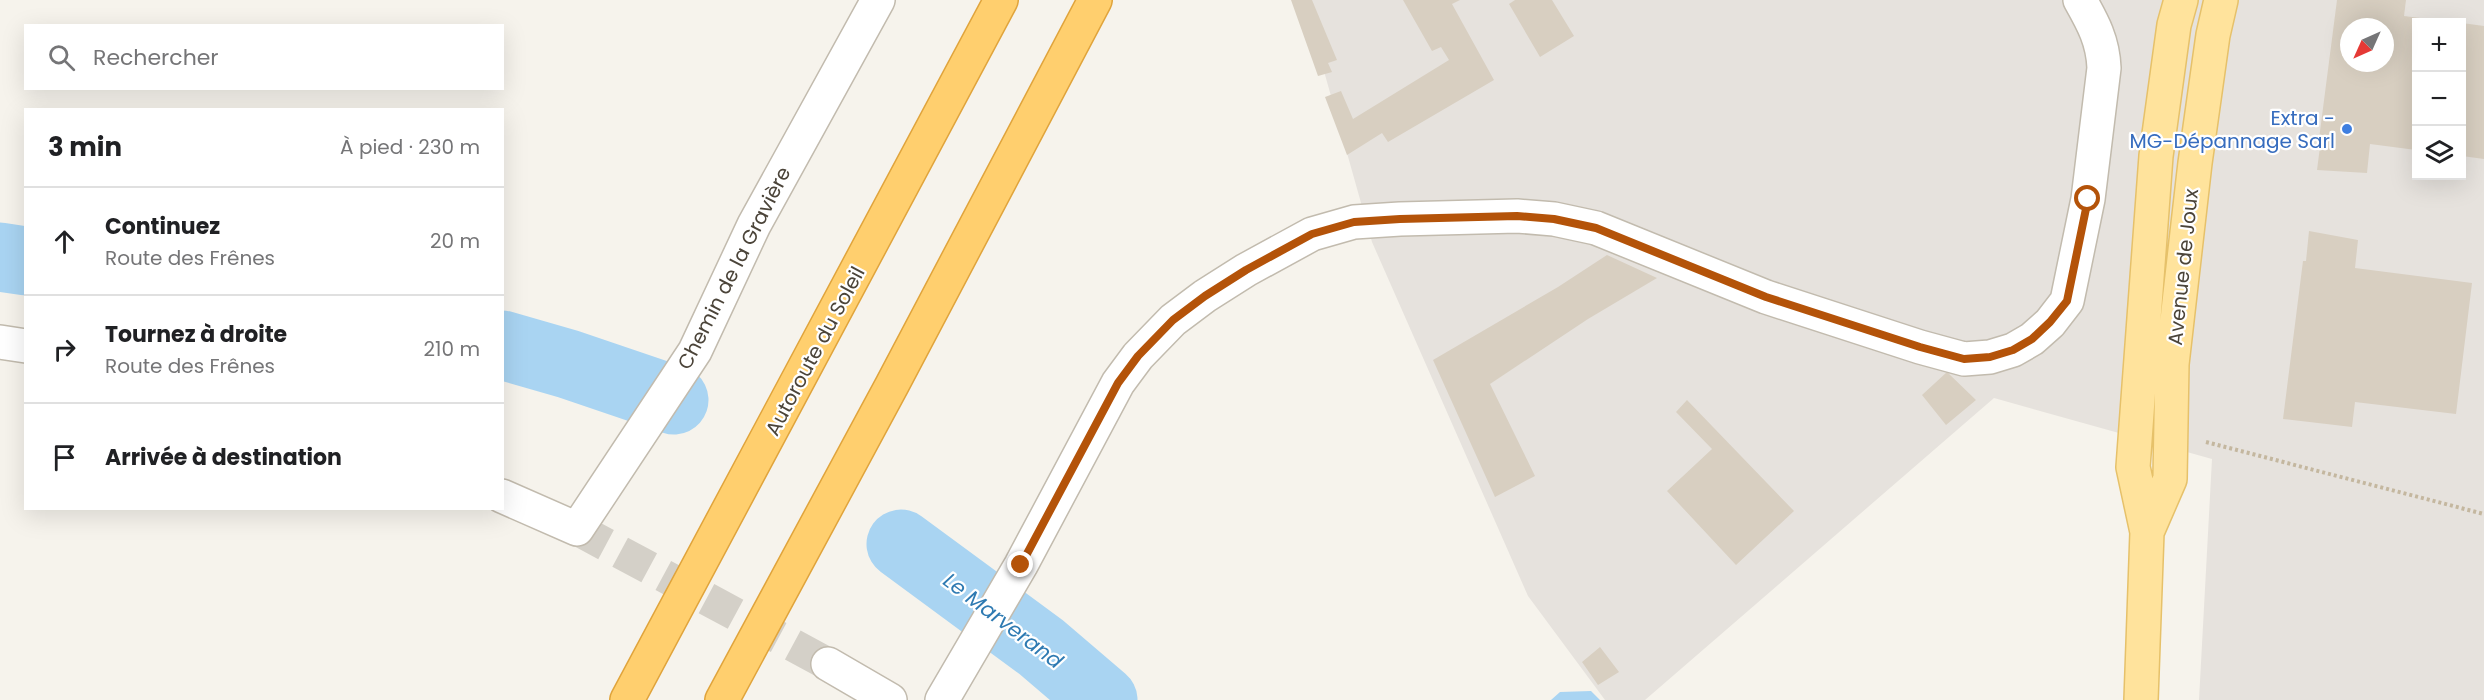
<!DOCTYPE html>
<html lang="fr">
<head>
<meta charset="utf-8">
<style>
  :root { --surface:#fff; --page:#f6f6f6; --text:#202124; --muted:#757577; --line:#e0e0e0 }
  body { margin:0; font-family:Poppins,sans-serif; background:var(--page); color:var(--text) }
  .controls { position:absolute; right:18px; top:18px; display:grid; overflow:hidden; border-radius:0px; box-shadow:0 6px 24px #0002 }
  .controls button { width:54px; height:54px; display:grid; place-items:center; padding:0; border:0; border-bottom:2px solid var(--line); background:var(--surface); color:var(--text); font:30px sans-serif }
  .compass { position:absolute; left:2340px; top:18px; width:54px; height:54px; border-radius:50%; background:var(--surface); box-shadow:0 6px 24px #0002; rotate:225deg }
  .stop { position:absolute; width:18px; height:18px; margin:-14px; border:4px solid #b45309; border-radius:50%; background:#fff }
  .stop.end { background:#b45309; border-color:#fff; box-shadow:0 2px 6px #0008 }
  .list { margin:0; padding:0; list-style:none }
  h2 { display:flex; justify-content:space-between; align-items:center; height:78px; margin:0; padding:0 24px; font-size:26px }
  h2 small { font-size:20px; font-weight:400; color:var(--muted) }
  .list li { display:grid; grid-template-columns:39px 1fr auto; gap:18px; align-items:center; box-sizing:border-box; height:108px; padding:0 24px; border-top:2px solid var(--line) }
  .list b { display:block; font-size:22px; white-space:nowrap }
  .list p { margin:0; font-size:20px; white-space:nowrap; color:var(--muted) }
  .list em { font-size:20px; font-style:normal; color:var(--muted) }
  .icon { flex:none; width:33px; height:33px; fill:none; stroke:currentColor; stroke-width:2; stroke-linecap:round; stroke-linejoin:round }
  .map { position:relative; flex:none; width:2484px; height:700px; overflow:hidden }
  .search { position:absolute; background:var(--surface); box-shadow:0 6px 24px #0002; left:24px; top:24px; width:480px; height:66px; display:flex; align-items:center; gap:15px; box-sizing:border-box; padding:0 21px; border-radius:0px; color:var(--muted); font-size:22px }
  .panel { position:absolute; background:var(--surface); box-shadow:0 6px 24px #0002; left:24px; top:108px; width:480px; height:402px; border-radius:0px }
  .map>svg:first-child { display:block }
  .industrial { fill:#e6e2dd; fill-rule:evenodd }
  .water { fill:#a9d4f2 }
  .lines { fill:none; stroke-linecap:round; stroke-linejoin:round }
  .river { stroke:#a9d4f2; stroke-width:69 }
  .building { fill:#d8cfc1; fill-rule:evenodd }
  .minor-tunnel { stroke:#d4d0c8; stroke-width:33; stroke-dasharray:33 16; stroke-linecap:butt }
  .minor-casing { stroke:#c2bbae; stroke-width:36 }
  .major-casing { stroke:#e6c16a; stroke-width:36 }
  .highway-casing { stroke:#e0a43c; stroke-width:36 }
  .path { stroke:#c4b79f; stroke-width:4; stroke-dasharray:3 3; stroke-linecap:butt }
  .minor { stroke:#fff; stroke-width:33 }
  .major { stroke:#ffe39c; stroke-width:33 }
  .highway { stroke:#ffcf6e; stroke-width:33 }
  .route { stroke:#b45309; stroke-width:8 }
  .shop-dot { fill:#3f7fe0; stroke:#fff; stroke-width:2 }
  .labels { text-anchor:middle; stroke-width:4.5; stroke-linejoin:round; paint-order:stroke }
  .shop-label { font-size:20px; fill:#366cbe; stroke:#fff; text-anchor:end }
  .street-label { font-size:20px; fill:#4b4439; stroke:#fff }
  .water-label { font-size:21px; font-style:italic; fill:#2e7ab2; stroke:#fff }
</style>
</head>
<body>
<div class="map">
<svg width="2484" height="700" viewBox="0 0 2484 700">
  <rect width="100%" height="100%" fill="#f6f3ec"/>
  <path class="industrial" d="M1304 0H2484V700H2199L2212 459 1994 398 1645 700H1605L1528 596 1372 242ZM2416 22H2462V176H2416ZM2349 27H2385V63H2349Z"/>
  <path class="water" d="M925 541 957 552 982 575 981 599C955 620 931 594 908 579L901 551 907 544Z
    M1033 626 1063 639 1122 700H1066L1023 661 1015 645 1013 630Z
    M1591 691 1600 700H1551L1560 692Z"/>
  <g class="lines">
    <path class="river" d="M0 257 26 261
      M502 345 568 364 674 400
      M901 544 1041 647 1103 700"/>
  </g>
  <path class="building" d="M1291 0H1312L1337 60 1328 63 1332 72 1318 76Z
    M1403 0H1460L1452 4 1494 80 1388 142 1382 133 1347 155 1325 97 1341 91 1353 119 1449 60 1441 47 1432 51Z
    M1515 0H1552L1574 36 1540 57 1509 4Z
    M2337 0H2406L2404 16 2444 21 2416 22V150L2370 144 2367 173 2317 170 2321 139H2319ZM2349 27H2385V63H2349Z
    M2462 23 2484 26V159L2462 156Z
    M2309 231 2358 240 2355 268 2472 283 2456 414 2355 402 2352 427 2283 419 2303 261H2306Z
    M1607 255 1657 278 1588 319 1490 384 1535 476 1495 497 1433 360 1558 287Z
    M1947 372 1976 400 1946 425 1922 395Z
    M1687 400 1794 511 1736 565 1667 491 1712 449 1676 412Z
    M1600 647 1619 672 1598 685 1582 662Z"/>
  <g class="lines">
    <path class="minor-tunnel" d="M577 529 828 664"/>
    <defs>
      <path id="minor" d="M0 342 26 346
        M502 496 577 529 695 351 754 225 878 0
        M828 664 890 700
        M942 700 1021 565 1118 383 1138 356 1173 320 1205 296 1246 270 1312 234 1354 222 1400 219 1517 216 1554 219 1596 228 1766 297 1920 347 1964 359 1990 357 2013 350 2032 339 2050 323 2067 301 2088 199 2104 68C2103 41 2093 23 2080 0"/>
      <path id="major" d="M2147 532 2170 479 2172 364 2195 163 2213 35 2221 0
        M2141 700 2147 532 2133 467 2156 156 2174 25 2181 0"/>
      <path id="highway" d="M627 700 1001 0
        M722 700 892 385 1095 0"/>
    </defs>
    <use href="#minor" class="minor-casing"/>
    <use href="#major" class="major-casing"/>
    <use href="#highway" class="highway-casing"/>
    <path class="path" d="M2206 442 2484 514"/>
    <use href="#minor" class="minor"/>
    <use href="#major" class="major"/>
    <use href="#highway" class="highway"/>
  </g>
  <g class="lines">
    <path class="route" d="M1021 565 1118 383 1138 356 1173 320 1205 296 1246 270 1312 234 1354 222 1400 219 1517 216 1554 219 1596 228 1766 297 1920 347 1964 359 1990 357 2013 350 2032 339 2050 322 2067 301 2088 199"/>
  </g>
  <circle class="shop-dot" cx="2347" cy="129" r="6"/>
  <g class="labels">
    <g class="shop-label">
      <text x="2335" y="125">Extra -<tspan x="2335" dy="23">MG-Dépannage Sarl</tspan></text>
    </g>
    <g class="street-label">
      <text transform="translate(2183 267) rotate(-84)" y="7">Avenue de Joux</text>
      <text transform="translate(734 268) rotate(-63)" y="7">Chemin de la Gravière</text>
      <text transform="translate(815 351) rotate(-62)" y="7">Autoroute du Soleil</text>
    </g>
    <g class="water-label">
      <text transform="translate(1003 621) rotate(37)" y="7">Le Marverand</text>
    </g>
  </g>
</svg>
<div class="controls">
<button>+</button>
<button>−</button>
<button><svg class="icon" aria-label="layers" viewBox="0 0 24 24"><path d="M12 4l9 5-9 5-9-5zM3 14l9 5 9-5"/></svg></button>
</div>
<svg class="compass" viewBox="-18 -18 36 36"><path d="M0-13l5 13h-10z" fill="#e53935"/><path d="M0 13l5-13h-10z" fill="#757577"/></svg>
<div class="stop" style="left:2088px;top:199px"></div>
<div class="stop end" style="left:1021px;top:565px"></div>
<div class="search"><svg class="icon" aria-label="search" viewBox="0 0 24 24"><circle cx="10" cy="10" r="6"/><path d="M15 15l6 6"/></svg>Rechercher</div>
<section class="panel">
<h2>3 min<small>À pied · 230 m</small></h2>
<ul class="list">
<li><svg class="icon" aria-label="ahead" viewBox="0 0 24 24"><path d="M12 20V5M6 11l6-6 6 6"/></svg><div><b>Continuez</b><p>Route des Frênes</p></div><em>20 m</em></li>
<li><svg class="icon" aria-label="right" viewBox="0 0 24 24"><path d="M7 20v-9h11M14 6l5 5-5 5"/></svg><div><b>Tournez à droite</b><p>Route des Frênes</p></div><em>210 m</em></li>
<li><svg class="icon" aria-label="arrive" viewBox="0 0 24 24"><path d="M6 21V4h12l-3 4 3 4H6"/></svg><div><b>Arrivée à destination</b></div></li>
</ul>
</section>
</div>
</body>
</html>
